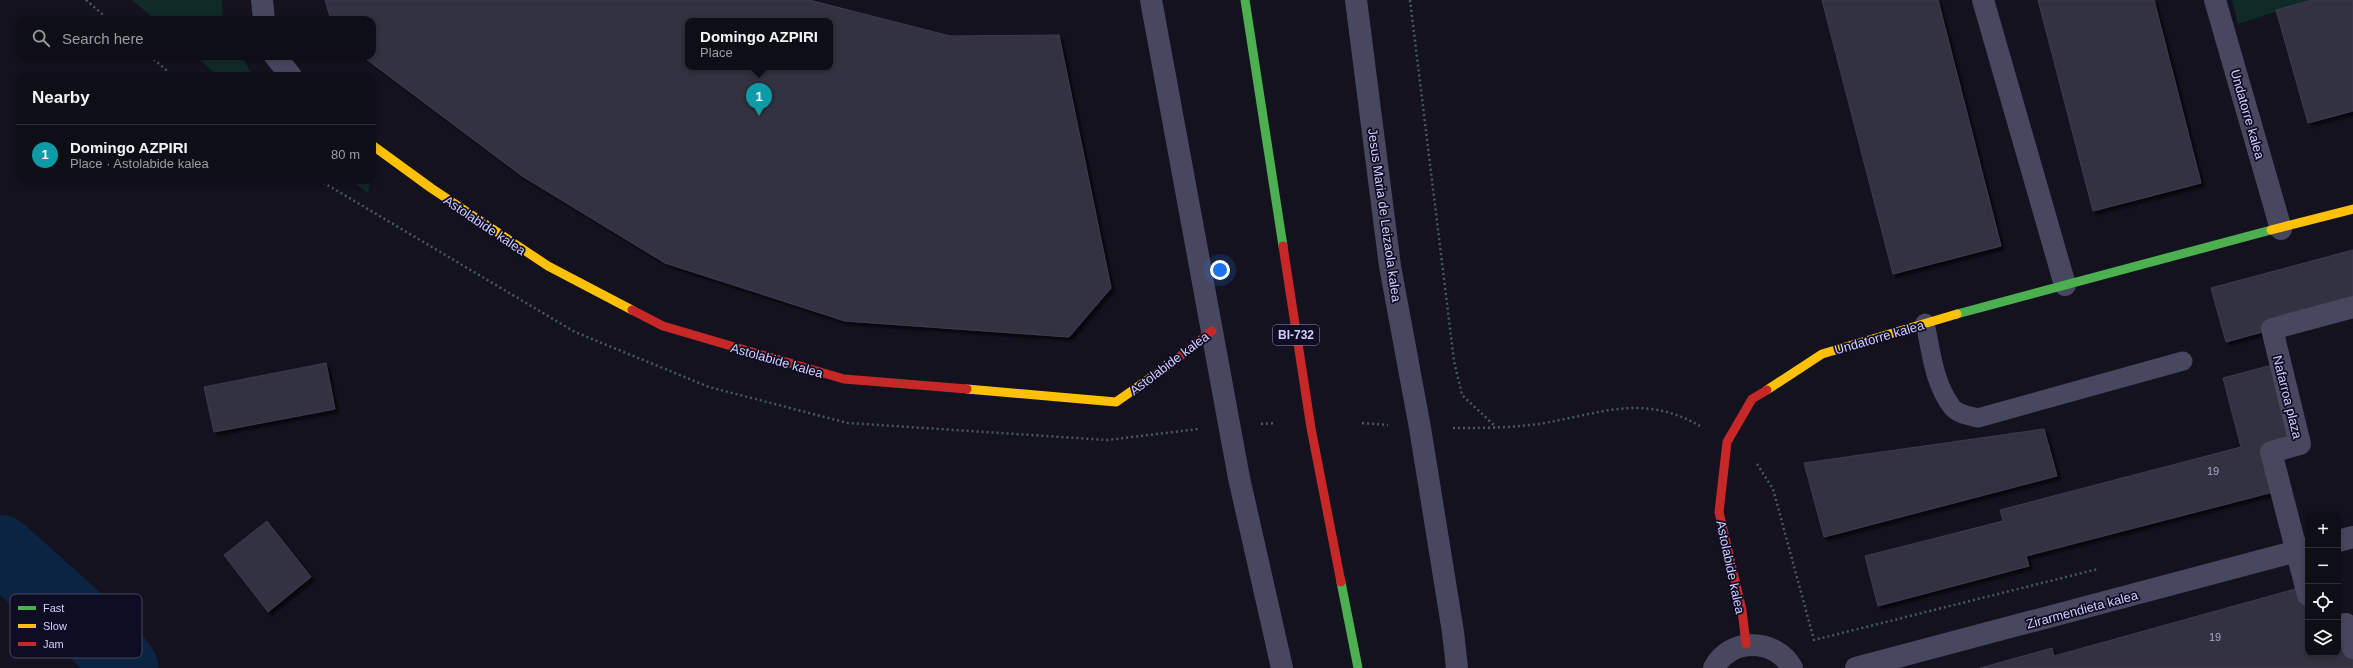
<!DOCTYPE html>
<html lang="en">
<head>
<meta charset="utf-8">
<style>
  :root { --surface:#0e0e16; --page:#1c1c23; --text:#f1f3f6; --muted:#9b9ca1; --line:#2e2e35; --accent:#8e8eb0 }
  body { margin:0; font-family:Helvetica,sans-serif; background:var(--page); color:var(--text) }
  .controls { position:absolute; right:12px; bottom:12px; display:grid; overflow:hidden; border-radius:8px; box-shadow:0 2px 6px #0003 }
  .controls button { width:36px; height:36px; display:grid; place-items:center; padding:0; border:0; border-bottom:1px solid var(--line); background:var(--surface); color:var(--text); font:20px sans-serif }
  .you { position:absolute; left:1220px; top:270px; width:14px; height:14px; margin:-10px; border:3px solid #fff; border-radius:50%; background:#1a73e8; box-shadow:0 0 0 6px #1a73e833 }
  .badge { display:grid; place-items:center; width:26px; height:26px; border-radius:50%; background:var(--accent); color:#fff; font-size:13px; font-weight:700 }
  .pin { position:absolute; translate:-50% -33px; filter:drop-shadow(0 1px 2px #0008) }
  .pin::after { content:''; position:absolute; top:21px; width:14px; height:12px; background:inherit; clip-path:polygon(0 0,100% 0,50% 100%) }
  .popup { position:absolute; left:685px; top:18px; width:148px; height:52px; box-sizing:border-box; display:grid; place-content:center; border-radius:8px; background:var(--surface); filter:drop-shadow(0 1px 3px #0005); font-size:13px; white-space:nowrap; color:var(--muted) }
  .popup b { font-size:15px; color:var(--text) }
  .popup::after { content:''; position:absolute; left:50%; top:100%; margin-left:-8px; border:8px solid transparent; border-top-color:var(--surface) }
  .list { margin:0; padding:0; list-style:none }
  h2 { display:flex; justify-content:space-between; align-items:center; height:52px; margin:0; padding:0 16px; font-size:17px }
  h2 small { font-size:13px; font-weight:400; color:var(--muted) }
  .list li { display:grid; grid-template-columns:26px 1fr auto; gap:12px; align-items:center; box-sizing:border-box; height:60px; padding:0 16px; border-top:1px solid var(--line) }
  .list b { display:block; font-size:15px; white-space:nowrap }
  .list p { margin:0; font-size:13px; white-space:nowrap; color:var(--muted) }
  .list em { font-size:13px; font-style:normal; color:var(--muted) }
  .icon { flex:none; width:22px; height:22px; fill:none; stroke:currentColor; stroke-width:2; stroke-linecap:round; stroke-linejoin:round }
  .map { position:relative; flex:none; width:2353px; height:668px; overflow:hidden }
  .search { position:absolute; background:var(--surface); box-shadow:0 2px 6px #0003; left:16px; top:16px; width:360px; height:44px; display:flex; align-items:center; gap:10px; box-sizing:border-box; padding:0 14px; border-radius:12px; color:var(--muted); font-size:15px }
  .panel { position:absolute; background:var(--surface); box-shadow:0 2px 6px #0003; left:16px; top:72px; width:360px; height:112px; border-radius:12px }
  .map>svg:first-child { display:block }
  .green { fill:#102a28 }
  .lines { fill:none; stroke-linecap:round; stroke-linejoin:round }
  .river { stroke:#0b2442; stroke-width:69 }
  .building { fill:#313041; stroke:#3e3c53; fill-rule:evenodd; filter:url(#shadow) }
  .path { stroke:#485965; stroke-width:2.5; stroke-dasharray:2 3; stroke-linecap:butt }
  .lane { stroke:#47485f; stroke-width:19 }
  .street { stroke:#47485f; stroke-width:22 }
  .fast { stroke:#4caf50; stroke-width:9 }
  .slow { stroke:#ffc107; stroke-width:9 }
  .jam { stroke:#c62828; stroke-width:9 }
  .labels { text-anchor:middle; stroke-width:3.5; stroke-linejoin:round; paint-order:stroke }
  .number-label { font-size:11px; fill:#a8a8d0 }
  .shield { fill:#0f0d23; stroke:#9696bd; stroke-width:1 }
  .shield-label { font-size:12px; font-weight:bold; fill:#d0d0ff }
  .street-label { font-size:13px; fill:#d0d0ff; stroke:#0f0d23 }
  .key { fill:#0f0d23; stroke:#494865; stroke-width:1 }
  .key-label { font-size:11px; fill:#d0d0ff }
</style>
</head>
<body>
<div class="map">
<svg width="2353" height="668" viewBox="0 0 2353 668">
  <defs>
    <filter id="shadow"><feDropShadow dx="3.5" dy="3.5" stdDeviation="1" flood-color="#0009"/></filter>
  </defs>
  <rect width="100%" height="100%" fill="#13121e"/>
  <path class="green" d="M132 0H222L223 20H156Z
    M2232 0H2312L2238 24Z
    M196 56H241L253 76H217Z
    M350 180H370L368 193Z"/>
  <g class="lines">
    <path class="river" d="M0 549 105 643 124 668"/>
  </g>
  <path class="building" d="M325 0H809L950 36 1059 35 1111 288 1069 337 845 321 665 263 522 176 362 56H372V20H331ZM688 21H830V67H688Z
    M1822 0H1938L2001 246 1893 274Z
    M2038 0H2154L2201 183 2093 211Z
    M2312 0H2353V111L2308 123 2276 10Z
    M2353 250V307L2226 342 2211 288Z
    M326 363 335 409 214 432 204 387Z
    M2280 363 2300 444 2271 452 2281 490 2026 556 2029 566 1878 606 1865 556 2003 521 2000 510 2241 447 2223 378Z
    M2044 429 2057 476 1824 537 1804 463Z
    M267 521 311 577 268 612 224 555Z
    M2306 586 2308 595V653H2338V626L2353 648V668H1980L2052 648 2054 656Z"/>
  <g class="lines">
    <path class="path" d="M86 0 109 20
      M1410 0 1454 361 1462 395 1496 427
      M150 56 173 76
      M319 180 575 332 709 387 848 423 1107 440 1198 429
      M1362 423 1388 425
      M1261 424 1275 423
      M1453 428C1481 428 1509 428 1538 424 1598 415 1641 392 1700 426
      M1757 464 1773 489 1814 640 2098 569"/>
    <path class="lane" d="M1925 323C1931 351 1934 384 1952 407 1957 414 1970 416 1978 418L2183 361"/>
    <path class="street" d="M262 0 264 20
      M1151 0 1239 478 1282 668
      M1356 0 1390 266 1420 428 1453 632 1457 668
      M1983 0 2065 285
      M2215 0 2281 229
      M275 56 291 76
      M2338 541 2353 537
      M2308 595 2271 452 2300 444 2272 329 2353 307
      M2338 626 2346 624 2353 648
      M1714 668C1730 637 1776 638 1792 668
      M1856 668 2308 548"/>
    <path class="fast" d="M1245 0 1283 246
      M1957 314 2271 230
      M1341 582 1358 668"/>
    <path class="slow" d="M372 145 431 188 548 266 632 310
      M2271 230 2353 209
      M967 389 1116 402 1169 365
      M1767 390 1822 354 1957 314"/>
    <path class="jam" d="M1283 246 1311 428 1341 582
      M632 310 663 326 844 379 967 389
      M1169 365 1212 331
      M1746 644 1742 610 1719 512 1727 442 1752 399 1767 390"/>
  </g>
  <g class="labels">
    <g class="number-label">
      <text x="2213" y="475">19</text>
      <text x="2215" y="641">19</text>
    </g>
    <rect class="shield" x="1273" y="325" width="46" height="20" rx="3"/>
    <g class="shield-label">
      <text x="1296" y="339">BI-732</text>
    </g>
    <g class="street-label">
      <text transform="translate(2248 114) rotate(74)" y="5">Undatorre kalea</text>
      <text transform="translate(1385 215) rotate(82)" y="5">Jesus Maria de Leizaola kalea</text>
      <text transform="translate(485 225) rotate(34)" y="5">Astolabide kalea</text>
      <text transform="translate(1879 337) rotate(-16)" y="5">Undatorre kalea</text>
      <text transform="translate(777 360) rotate(16)" y="5">Astolabide kalea</text>
      <text transform="translate(1169 363) rotate(-37)" y="5">Astolabide kalea</text>
      <text transform="translate(2288 397) rotate(76)" y="5">Nafarroa plaza</text>
      <text transform="translate(1731 567) rotate(78)" y="5">Astolabide kalea</text>
      <text transform="translate(2082 609) rotate(-15)" y="5">Zirarmendieta kalea</text>
    </g>
  </g>
  <rect x="10" y="594" width="132" height="64" rx="6" class="key"/>
  <rect x="18" y="606" width="18" height="4" fill="#4caf50"/>
  <rect x="18" y="624" width="18" height="4" fill="#ffc107"/>
  <rect x="18" y="642" width="18" height="4" fill="#c62828"/>
  <g class="key-label">
    <text x="43" y="612">Fast</text>
    <text x="43" y="630">Slow</text>
    <text x="43" y="648">Jam</text>
  </g>
</svg>
<div class="controls">
<button>+</button>
<button>−</button>
<button><svg class="icon" aria-label="locate" viewBox="0 0 24 24"><circle cx="12" cy="12" r="6"/><path d="M12 2v4M12 18v4M2 12h4M18 12h4"/></svg></button>
<button><svg class="icon" aria-label="layers" viewBox="0 0 24 24"><path d="M12 4l9 5-9 5-9-5zM3 14l9 5 9-5"/></svg></button>
</div>
<div class="you"></div>
<div class="pin badge" style="left:759px;top:116px;background:#0f9aa8">1</div>
<div class="popup"><b>Domingo AZPIRI</b>Place</div>
<div class="search"><svg class="icon" aria-label="search" viewBox="0 0 24 24"><circle cx="10" cy="10" r="6"/><path d="M15 15l6 6"/></svg>Search here</div>
<section class="panel">
<h2>Nearby<small></small></h2>
<ul class="list">
<li><span class="badge" style="background:#0f9aa8">1</span><div><b>Domingo AZPIRI</b><p>Place · Astolabide kalea</p></div><em>80 m</em></li>
</ul>
</section>
</div>
</body>
</html>
